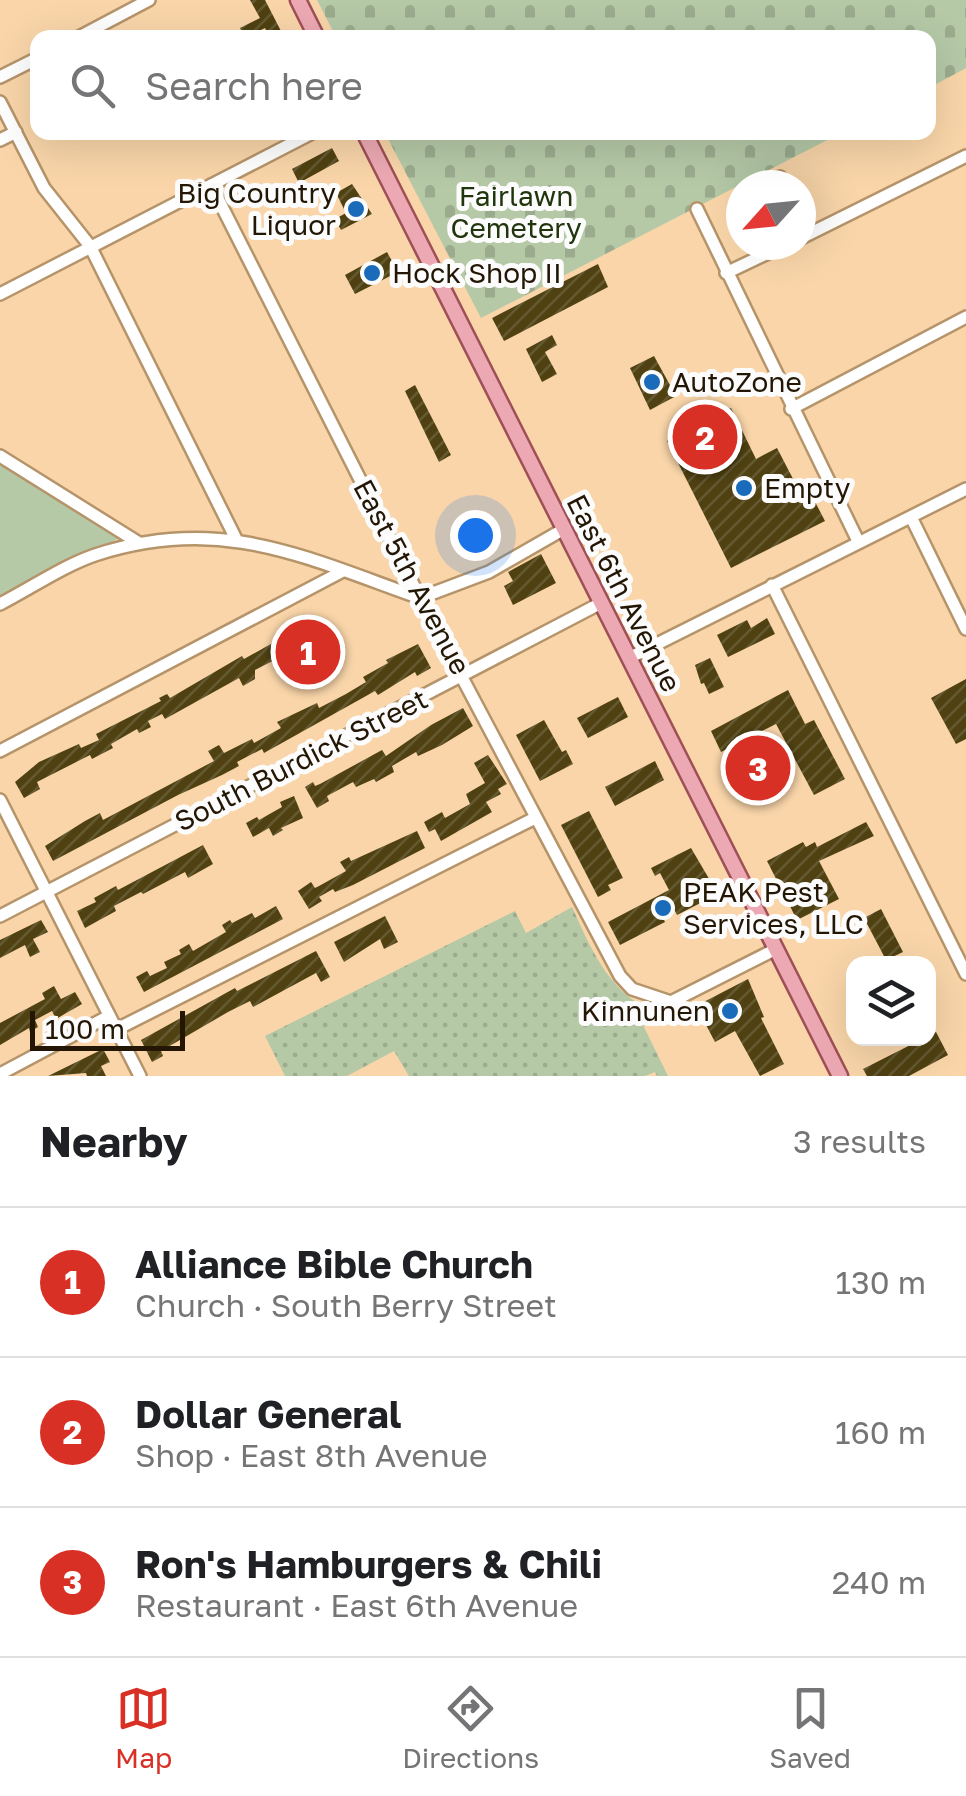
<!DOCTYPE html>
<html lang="en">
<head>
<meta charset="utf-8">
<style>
  :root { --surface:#fff; --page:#f2f2f2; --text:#202124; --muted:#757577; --line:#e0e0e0; --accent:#d93025 }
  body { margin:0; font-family:"Golos Text",sans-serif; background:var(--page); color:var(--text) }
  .controls { position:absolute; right:30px; bottom:30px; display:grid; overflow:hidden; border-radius:20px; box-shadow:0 10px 40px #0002 }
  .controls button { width:90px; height:90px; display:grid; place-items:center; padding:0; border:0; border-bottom:2px solid var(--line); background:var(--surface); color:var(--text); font:50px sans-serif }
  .compass { position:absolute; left:726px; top:170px; width:90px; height:90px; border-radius:50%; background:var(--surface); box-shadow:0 10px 40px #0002; rotate:243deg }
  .scale { position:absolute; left:30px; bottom:25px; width:155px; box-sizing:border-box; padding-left:10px; border:5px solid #231605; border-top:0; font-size:28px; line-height:35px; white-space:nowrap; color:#231605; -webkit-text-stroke:8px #fcfcfc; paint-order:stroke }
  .you { position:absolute; left:475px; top:535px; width:35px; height:35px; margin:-25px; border:8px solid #fff; border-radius:50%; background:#1a73e8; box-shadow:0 0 0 15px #1a73e833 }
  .badge { display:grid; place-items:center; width:65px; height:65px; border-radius:50%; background:var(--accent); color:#fff; font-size:32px; font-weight:700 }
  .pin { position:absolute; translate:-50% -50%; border:5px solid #fff; box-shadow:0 2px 10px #0006 }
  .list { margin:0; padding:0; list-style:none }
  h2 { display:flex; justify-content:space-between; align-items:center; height:130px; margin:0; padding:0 40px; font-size:42px }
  h2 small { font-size:32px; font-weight:400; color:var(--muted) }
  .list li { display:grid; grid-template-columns:65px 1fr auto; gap:30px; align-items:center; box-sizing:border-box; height:150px; padding:0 40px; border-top:2px solid var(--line) }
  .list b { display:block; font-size:38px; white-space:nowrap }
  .list p { margin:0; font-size:32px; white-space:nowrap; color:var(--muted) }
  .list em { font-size:32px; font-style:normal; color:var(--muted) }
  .icon { flex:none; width:55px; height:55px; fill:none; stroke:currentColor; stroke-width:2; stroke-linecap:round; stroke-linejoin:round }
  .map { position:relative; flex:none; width:966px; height:1076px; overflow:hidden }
  .search { position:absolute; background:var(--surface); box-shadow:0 10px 40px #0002; left:30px; right:30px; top:30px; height:110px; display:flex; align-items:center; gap:25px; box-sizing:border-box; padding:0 35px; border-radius:20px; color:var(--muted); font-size:38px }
  .sheet { height:580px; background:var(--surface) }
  nav { display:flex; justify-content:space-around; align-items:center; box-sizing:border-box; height:140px; border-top:2px solid var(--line); background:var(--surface); font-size:28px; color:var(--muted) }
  nav a { display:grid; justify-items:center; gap:5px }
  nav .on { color:var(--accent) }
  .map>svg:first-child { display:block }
  .grass { fill:url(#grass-dots) }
  .cemetery { fill:url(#cemetery-stones) }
  .park { fill:#b5c9a7 }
  .building { fill:url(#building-hatch) }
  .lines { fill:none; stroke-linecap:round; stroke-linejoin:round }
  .minor-casing { stroke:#b6946a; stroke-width:16 }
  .major-casing { stroke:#9e5056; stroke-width:19 }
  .minor { stroke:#fff; stroke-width:11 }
  .major { stroke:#eda9b3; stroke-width:14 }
  .poi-dot { fill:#1a6bb9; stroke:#fcfcfc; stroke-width:4 }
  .labels { text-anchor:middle; stroke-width:10; stroke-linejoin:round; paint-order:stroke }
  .poi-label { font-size:28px; fill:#231605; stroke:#fcfcfc; text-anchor:start }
  .park-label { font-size:28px; fill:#21350d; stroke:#fcfcfc }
  .street-label { font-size:28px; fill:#231605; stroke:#fcfcfc }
</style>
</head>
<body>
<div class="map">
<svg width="966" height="1076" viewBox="0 0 966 1076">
  <defs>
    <pattern id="grass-dots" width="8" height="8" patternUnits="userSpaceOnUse" patternTransform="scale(2.5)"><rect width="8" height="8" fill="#b5c9a7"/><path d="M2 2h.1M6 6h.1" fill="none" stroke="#9bac8e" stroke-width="1.8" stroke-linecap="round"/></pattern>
    <pattern id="cemetery-stones" width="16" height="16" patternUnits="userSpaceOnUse" patternTransform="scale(2.5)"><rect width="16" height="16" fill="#b5c9a7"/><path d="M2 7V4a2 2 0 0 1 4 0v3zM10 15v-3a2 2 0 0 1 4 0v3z" fill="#9bac8e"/></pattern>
    <pattern id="building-hatch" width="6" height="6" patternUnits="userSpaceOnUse" patternTransform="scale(2.5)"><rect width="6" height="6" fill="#4f4111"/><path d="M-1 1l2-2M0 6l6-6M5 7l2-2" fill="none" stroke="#655932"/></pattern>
  </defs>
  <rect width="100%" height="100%" fill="#f9d5a9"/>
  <path class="grass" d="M572 907C593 953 611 998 663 1015L643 1025 668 1076H657L655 1072 645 1076H409L394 1051 347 1076H285L265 1036 515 911 526 933Z"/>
  <path class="cemetery" d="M317 0H966V68L929 88 928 38 336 37Z
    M385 133H841L481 318Z"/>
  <path class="park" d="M0 463 117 535 118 539 0 596Z"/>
  <path class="building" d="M250 0H265L282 33 270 38 265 28 245 38 240 28 260 18Z
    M332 148 339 161 299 183 292 169Z
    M352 184 372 214 341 230 335 219 346 213 336 193Z
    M387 252 398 272 355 294 345 275Z
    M598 264 608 287 504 341 492 318Z
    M552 335 557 345 545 352 557 374 542 382 526 349Z
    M654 356 676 396 650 410 630 368Z
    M415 385 451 455 439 462 405 391Z
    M731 408 756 459 777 448 804 500 812 496 825 521 731 568 667 441Z
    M541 554 556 583 513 605 504 586 513 581 508 572Z
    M767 618 775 634 728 657 717 635 747 620 751 628Z
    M301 627 314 652 300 659 304 667 296 670 288 653 255 670V679L243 686 239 678 165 719 162 714 148 721 151 727 139 733 137 729 111 744 113 748 92 759 90 755 37 782 40 789 24 798 15 782 39 762 79 744 81 748 99 740 96 734 161 701 159 698 167 694 170 698 242 656 244 659Z
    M418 644 431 668 417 676 415 672 378 695 375 691 264 753 262 749 237 762 239 766 222 775 178 795 53 861 45 846 85 821 100 813 103 820 214 761 208 751 219 745 224 753 252 739 254 743 281 728 277 722 317 703 319 708 346 694 366 682 363 677 388 663 386 660Z
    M710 658 724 687 709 694 704 683 701 684 695 665Z
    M966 679V739L956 744 931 698Z
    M788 690 805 724 814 720 845 779 814 795 776 724 750 737 775 782 756 792 736 744 721 752 711 731Z
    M618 697 628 717 588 738 577 718Z
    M463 708 473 726 442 745 418 756 416 752 392 766 394 772 376 782 374 779 356 787 353 782 327 796 329 801 317 808 305 787 313 782 315 786 320 784 382 750 386 756 431 725Z
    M544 720 562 752 566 750 573 764 540 781 516 735Z
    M488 755 507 784 498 789 501 794 486 802 492 812 441 841 435 829 429 832 424 822 442 812 445 818 470 804 466 794 485 783 474 763Z
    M655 761 664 780 615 806 605 787Z
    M294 796 303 818 281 828 283 830 273 836 269 828 253 837 246 823 257 817 259 820 282 807 280 802Z
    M589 811 623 878 608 885 611 890 598 897 561 825Z
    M866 822 874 836 819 861 839 899 797 920 767 861 803 842 806 847 815 842 817 847Z
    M417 831 425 848 353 885 335 892 333 889 319 897 322 901 309 909 298 891 311 882 315 888 319 886 346 871 340 862 349 857 351 861Z
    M203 845 213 864 188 878 185 872 143 894 141 892 114 906 116 911 85 928 77 911 96 902 94 898 116 886 118 890Z
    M691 848 718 894 677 915 670 901 658 907 665 922 620 945 608 922 669 890 660 873 655 876 651 868Z
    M276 906 283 919 144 992 136 977 147 971 150 976 167 968 164 962 181 954 179 950 189 944 193 951 219 936 226 932 222 925 230 920 232 923 252 913 255 918Z
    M881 909 903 952 886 960 864 918Z
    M385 916 398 942 384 949 380 939 344 962 334 942Z
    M41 920 48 932 33 939 40 952 30 957 25 945 0 958V940Z
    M316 951 330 977 321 982 316 973 253 1007 250 1001 228 1012 161 1051 163 1056 152 1062 141 1040 235 988 237 991Z
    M748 979 764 1017 761 1018 784 1064 760 1076 735 1031 715 1042 696 1006Z
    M54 986 61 999 75 992 82 1004 56 1019 52 1011 35 1020 38 1027 30 1032 29 1028 0 1045V1023L45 999 42 993Z
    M936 1032 948 1055 909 1076H867L863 1069Z
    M103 1049 110 1062 101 1066 106 1076H87L86 1073 48 1076Z"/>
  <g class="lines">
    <defs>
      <path id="minor" d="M77 38 149 0
        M0 77 38 58
        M0 102 44 188 90 246 236 539
        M0 140 16 132
        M780 177 783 185
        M211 185 420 598 620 976 632 989 671 1002 776 949
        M697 209 858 541
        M801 238 966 156
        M726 273 785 245
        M0 294 314 132
        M791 409 966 317
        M0 456 139 543
        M911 517 966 629
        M772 585 966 974
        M0 604C31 588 63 566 95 555 221 514 304 557 420 598L489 572 564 529
        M629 658 966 489
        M0 751 343 571
        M0 800 140 1076
        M0 916 601 603
        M117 1029 535 818
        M0 1074 109 1016"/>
      <path id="major" d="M298 0 317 38
        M364 132 840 1076"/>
    </defs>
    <use href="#minor" class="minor-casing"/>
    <use href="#major" class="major-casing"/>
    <use href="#minor" class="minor"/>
    <use href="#major" class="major"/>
  </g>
  <g class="poi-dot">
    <circle cx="356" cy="209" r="10"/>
    <circle cx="372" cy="273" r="10"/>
    <circle cx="652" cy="382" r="10"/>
    <circle cx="744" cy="488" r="10"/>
    <circle cx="663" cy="908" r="10"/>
    <circle cx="730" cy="1011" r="10"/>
  </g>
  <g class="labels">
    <g class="poi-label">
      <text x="336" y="203" text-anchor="end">Big Country<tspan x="336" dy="32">Liquor</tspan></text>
      <text x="392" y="283">Hock Shop II</text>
      <text x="672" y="392">AutoZone</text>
      <text x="764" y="498">Empty</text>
      <text x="683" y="902">PEAK Pest<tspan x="683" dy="32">Services, LLC</tspan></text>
      <text x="710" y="1021" text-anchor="end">Kinnunen</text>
    </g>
    <g class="park-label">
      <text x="516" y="206">Fairlawn<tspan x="516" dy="32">Cemetery</tspan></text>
    </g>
    <g class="street-label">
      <text transform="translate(412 577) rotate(62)" y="10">East 5th Avenue</text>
      <text transform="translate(624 593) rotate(63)" y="10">East 6th Avenue</text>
      <text transform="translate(301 760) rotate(-27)" y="10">South Burdick Street</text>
    </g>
  </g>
</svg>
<div class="controls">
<button><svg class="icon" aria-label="layers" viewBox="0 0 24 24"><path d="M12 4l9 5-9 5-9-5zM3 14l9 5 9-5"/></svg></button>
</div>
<svg class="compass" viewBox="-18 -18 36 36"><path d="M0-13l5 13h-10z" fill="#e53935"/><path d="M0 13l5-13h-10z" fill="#757577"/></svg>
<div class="scale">100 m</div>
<div class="you"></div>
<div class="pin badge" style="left:308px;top:652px">1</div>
<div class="pin badge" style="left:705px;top:437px">2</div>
<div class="pin badge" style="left:758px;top:768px">3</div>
<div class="search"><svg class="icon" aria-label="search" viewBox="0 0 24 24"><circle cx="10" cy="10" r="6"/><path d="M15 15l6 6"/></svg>Search here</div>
</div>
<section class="sheet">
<h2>Nearby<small>3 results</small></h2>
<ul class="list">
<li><span class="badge">1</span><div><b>Alliance Bible Church</b><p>Church · South Berry Street</p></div><em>130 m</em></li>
<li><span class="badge">2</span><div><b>Dollar General</b><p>Shop · East 8th Avenue</p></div><em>160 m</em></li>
<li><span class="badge">3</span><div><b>Ron's Hamburgers &amp; Chili</b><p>Restaurant · East 6th Avenue</p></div><em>240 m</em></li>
</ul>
</section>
<nav>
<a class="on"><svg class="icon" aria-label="map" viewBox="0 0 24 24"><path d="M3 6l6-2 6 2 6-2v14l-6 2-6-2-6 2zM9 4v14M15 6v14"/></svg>Map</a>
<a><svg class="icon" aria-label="directions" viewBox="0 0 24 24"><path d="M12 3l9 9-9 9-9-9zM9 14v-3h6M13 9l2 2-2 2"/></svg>Directions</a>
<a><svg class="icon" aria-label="saved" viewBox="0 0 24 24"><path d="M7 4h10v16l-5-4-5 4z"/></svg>Saved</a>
</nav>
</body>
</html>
